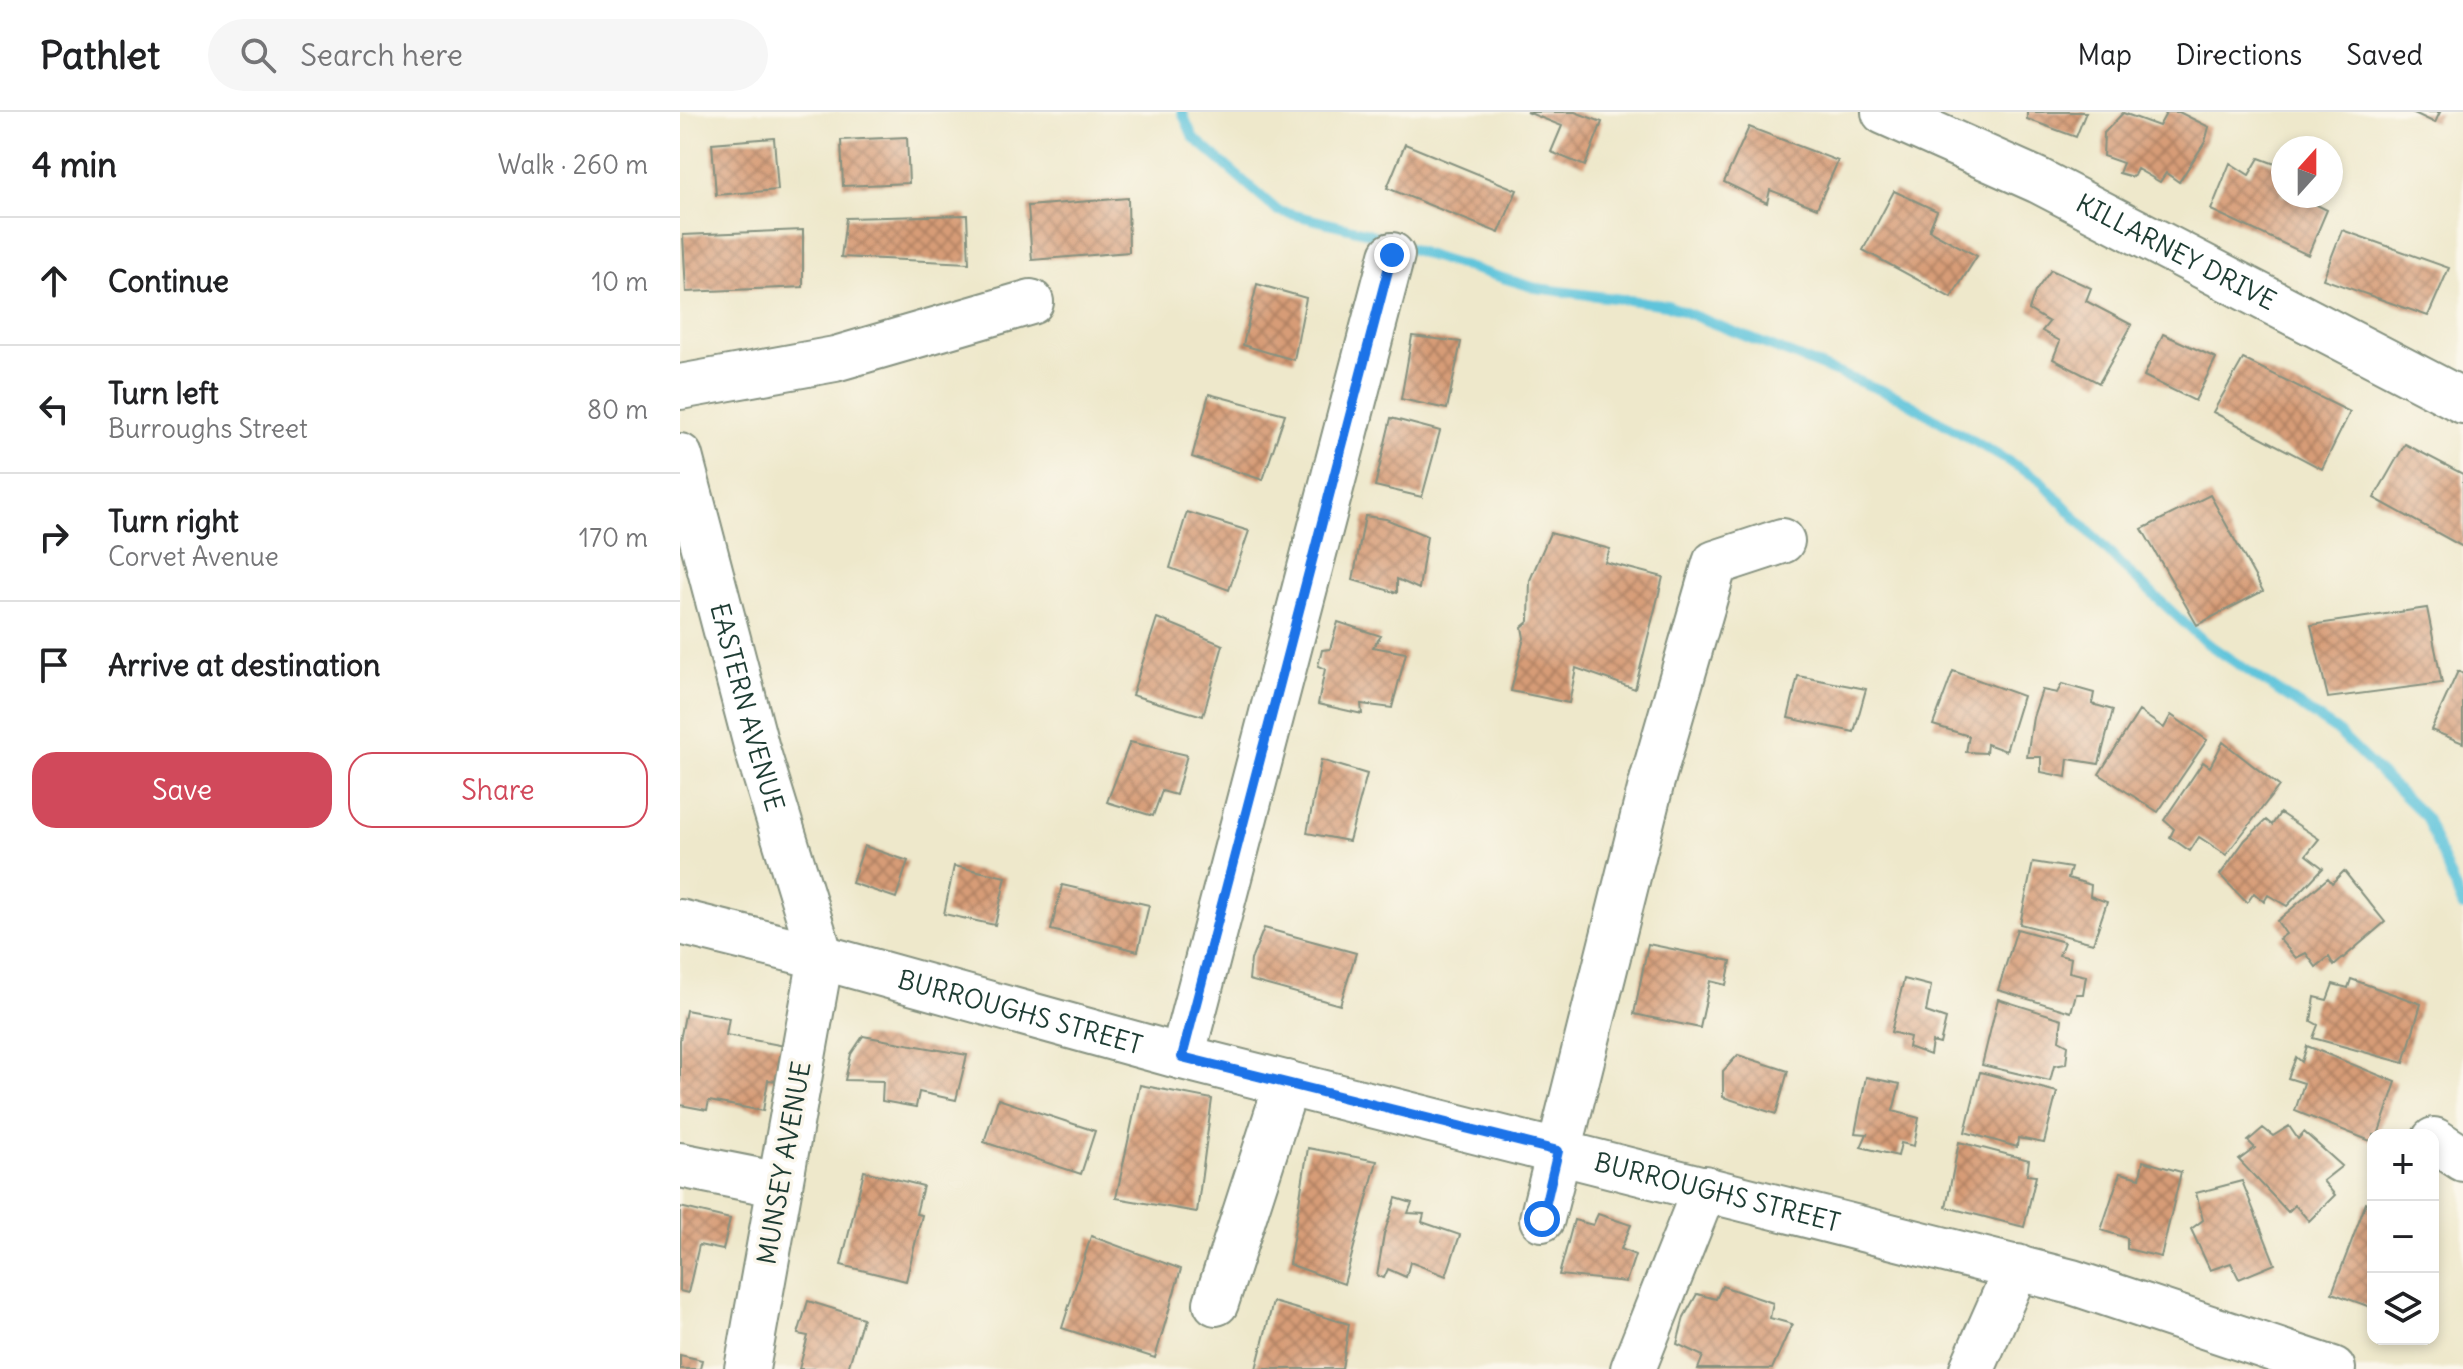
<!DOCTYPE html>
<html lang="en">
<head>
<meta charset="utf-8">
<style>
  :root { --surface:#fff; --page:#f6f6f6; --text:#202124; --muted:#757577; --line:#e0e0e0; --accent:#d1495b }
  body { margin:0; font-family:Delius,sans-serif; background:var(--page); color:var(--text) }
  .controls { position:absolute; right:24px; bottom:24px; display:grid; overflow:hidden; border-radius:16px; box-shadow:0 4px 12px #0003 }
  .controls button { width:72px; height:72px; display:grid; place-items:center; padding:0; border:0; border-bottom:2px solid var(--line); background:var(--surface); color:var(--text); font:40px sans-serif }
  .compass { position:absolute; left:1591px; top:24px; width:72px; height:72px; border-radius:50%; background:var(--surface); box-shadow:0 4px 12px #0003; rotate:21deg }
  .stop { position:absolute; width:24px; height:24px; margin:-18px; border:6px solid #1a73e8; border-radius:50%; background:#fff }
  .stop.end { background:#1a73e8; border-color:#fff; box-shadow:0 2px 8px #0008 }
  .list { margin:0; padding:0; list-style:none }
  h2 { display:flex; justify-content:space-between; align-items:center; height:104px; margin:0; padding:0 32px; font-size:34px }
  h2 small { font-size:26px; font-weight:400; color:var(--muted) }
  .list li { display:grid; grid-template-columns:52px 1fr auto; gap:24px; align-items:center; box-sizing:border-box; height:128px; padding:0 32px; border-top:2px solid var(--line) }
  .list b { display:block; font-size:30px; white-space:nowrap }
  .list p { margin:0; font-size:26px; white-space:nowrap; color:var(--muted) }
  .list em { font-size:26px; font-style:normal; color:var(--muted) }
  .actions { display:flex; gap:16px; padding:24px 32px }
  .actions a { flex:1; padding:18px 0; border:2px solid var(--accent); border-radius:24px; text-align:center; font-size:28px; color:var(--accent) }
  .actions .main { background:var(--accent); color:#fff }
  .icon { flex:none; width:44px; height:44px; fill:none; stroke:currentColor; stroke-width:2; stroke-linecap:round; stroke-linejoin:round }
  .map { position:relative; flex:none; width:1783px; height:1257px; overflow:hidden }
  header { display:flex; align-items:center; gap:48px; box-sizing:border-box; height:112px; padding:0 40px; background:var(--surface); border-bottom:2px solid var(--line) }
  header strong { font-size:38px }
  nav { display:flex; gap:44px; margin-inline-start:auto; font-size:28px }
  .search { width:560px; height:72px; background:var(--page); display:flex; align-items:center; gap:20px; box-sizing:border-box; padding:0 28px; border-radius:44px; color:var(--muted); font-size:30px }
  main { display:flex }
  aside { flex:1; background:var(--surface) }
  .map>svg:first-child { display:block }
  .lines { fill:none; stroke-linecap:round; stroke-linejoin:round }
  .stream { stroke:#5ec4db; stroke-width:10 }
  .building { fill:url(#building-cross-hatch) }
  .minor-casing { stroke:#869280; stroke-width:48 }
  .minor { stroke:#fff; stroke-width:44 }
  .route { stroke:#1a73e8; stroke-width:10 }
  .labels { text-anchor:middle; stroke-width:7; stroke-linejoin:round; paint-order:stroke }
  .street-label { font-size:26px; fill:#1f3d34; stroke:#fbf7ec }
</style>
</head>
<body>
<header>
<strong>Pathlet</strong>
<div class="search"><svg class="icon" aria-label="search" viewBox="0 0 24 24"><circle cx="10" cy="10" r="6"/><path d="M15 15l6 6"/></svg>Search here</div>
<nav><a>Map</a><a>Directions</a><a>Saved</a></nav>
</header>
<main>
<aside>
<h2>4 min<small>Walk · 260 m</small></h2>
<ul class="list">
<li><svg class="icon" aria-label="ahead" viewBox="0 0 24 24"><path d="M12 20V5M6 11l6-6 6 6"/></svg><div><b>Continue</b></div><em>10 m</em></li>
<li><svg class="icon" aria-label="left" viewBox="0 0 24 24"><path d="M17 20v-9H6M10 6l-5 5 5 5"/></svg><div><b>Turn left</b><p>Burroughs Street</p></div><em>80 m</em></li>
<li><svg class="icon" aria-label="right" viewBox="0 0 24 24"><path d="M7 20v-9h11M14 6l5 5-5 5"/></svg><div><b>Turn right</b><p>Corvet Avenue</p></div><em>170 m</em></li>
<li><svg class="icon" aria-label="arrive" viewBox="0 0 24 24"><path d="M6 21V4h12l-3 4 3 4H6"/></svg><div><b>Arrive at destination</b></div></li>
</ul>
<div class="actions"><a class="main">Save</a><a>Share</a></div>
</aside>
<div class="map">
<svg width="1783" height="1257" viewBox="0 0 1783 1257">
  <defs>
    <pattern id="building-cross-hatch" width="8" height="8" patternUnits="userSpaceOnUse" patternTransform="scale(2)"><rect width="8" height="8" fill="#d79c77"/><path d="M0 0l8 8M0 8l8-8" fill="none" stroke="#ae8062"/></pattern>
  </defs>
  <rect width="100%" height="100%" fill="#fbf7ec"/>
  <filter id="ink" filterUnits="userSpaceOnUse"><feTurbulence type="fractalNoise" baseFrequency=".0125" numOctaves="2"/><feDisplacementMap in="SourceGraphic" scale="16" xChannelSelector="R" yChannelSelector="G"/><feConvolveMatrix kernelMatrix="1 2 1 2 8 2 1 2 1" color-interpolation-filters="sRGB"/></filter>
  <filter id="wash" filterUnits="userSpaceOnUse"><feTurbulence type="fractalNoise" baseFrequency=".006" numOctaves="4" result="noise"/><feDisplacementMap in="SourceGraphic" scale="32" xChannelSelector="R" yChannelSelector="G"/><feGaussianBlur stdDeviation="1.8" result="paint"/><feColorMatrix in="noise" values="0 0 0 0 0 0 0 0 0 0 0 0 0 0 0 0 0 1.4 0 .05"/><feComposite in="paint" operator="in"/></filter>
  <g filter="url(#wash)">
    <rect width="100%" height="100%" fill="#eee8cb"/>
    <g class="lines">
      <path class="stream" d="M502 0 513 25 598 99 685 120 753 145 856 176 987 193 1218 285 1359 367 1440 452 1525 530 1656 618 1746 706 1783 795"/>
    </g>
    <g id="blocks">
      <path class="building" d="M847 0H895L922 10 905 54 871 40 882 14Z
        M1347 0H1406L1396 25 1347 7Z
        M1487 0H1499L1529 15 1525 30 1499 70 1486 61 1480 70 1457 57 1453 65 1439 61 1443 51 1423 44 1424 21 1443 1 1479 14Z
        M1732 0H1760L1755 11Z
        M1069 15 1158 49 1137 96 1090 78 1087 91 1044 70Z
        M227 25 229 71 163 74 161 28Z
        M94 26 98 78 36 83 32 31Z
        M725 32 837 78 819 121 707 76Z
        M1579 46 1603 55 1601 75 1603 84H1619L1647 98 1628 143 1531 98 1550 51 1569 63Z
        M1214 79 1257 99 1249 118 1297 144 1271 186 1183 138Z
        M448 86 449 140 352 148 348 94Z
        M287 103 289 151 161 145 166 106Z
        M123 118V175L6 180 3 123Z
        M1662 118 1769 156 1748 204 1643 167Z
        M1371 158 1411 176 1406 189 1452 213 1419 271 1373 247 1380 229 1362 219 1369 210 1349 198 1355 180Z
        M577 172 626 186 614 248 563 233Z
        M1483 222 1536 246 1515 289 1464 264Z
        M732 224 781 230 767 297 721 287Z
        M1563 247 1670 300 1642 357 1533 300Z
        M529 282 605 302 583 368 512 345Z
        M711 306 760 319 742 385 695 374Z
        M1725 332 1783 362V435L1694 386Z
        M1530 383 1583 479 1517 513 1462 417Z
        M507 400 569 419 549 478 490 456Z
        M685 404 706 407 747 424 739 477 717 467V481L673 468Z
        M870 421 930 437 925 450 983 465 955 577 896 556 889 591 831 579 844 526 842 515 849 509 850 468Z
        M1747 496 1762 571 1648 586 1631 513Z
        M477 506 543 533 523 604 452 583Z
        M658 510 701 524 693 535 726 541 712 596 681 592 682 602 638 592 645 557 638 554 642 538 650 537Z
        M1273 559 1343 584 1326 639 1307 632 1306 641 1286 640 1289 624 1253 613Z
        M1778 559 1783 562V631L1751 618Z
        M1118 564 1186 577 1174 620 1108 606Z
        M1382 572 1414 581 1412 592 1433 598 1419 652 1388 647 1386 665 1361 660V645H1347L1353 605 1362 578 1377 581Z
        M1459 599 1484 616 1491 603 1527 628 1478 700 1419 662Z
        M450 630 507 643 496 683 482 679 473 704 427 690Z
        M1543 630 1599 674 1546 743 1519 725 1510 739 1490 725 1494 717 1484 708 1523 650 1530 655Z
        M641 648 687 662 669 729 627 721Z
        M1600 701 1639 727 1626 743 1643 756 1607 794 1588 783 1584 790 1574 781 1567 791 1540 763 1565 728 1586 708 1592 713Z
        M184 734 228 749 216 786 172 771Z
        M1353 750 1391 756 1388 766 1411 773 1410 784 1427 790 1413 831 1340 812Z
        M274 754 326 765 315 813 264 802Z
        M1664 759 1705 810 1654 854 1649 845 1636 855 1626 841 1616 846 1599 827 1606 822 1597 809 1648 766 1652 771Z
        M382 773 469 793 458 839 371 818Z
        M584 816 676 841 660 893 569 868 571 848Z
        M1337 817 1384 830 1379 843 1391 846 1389 860 1406 864 1403 882H1396L1391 900 1318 878Z
        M968 832 1051 849 1046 873 1030 869 1020 916 954 902Z
        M1224 867 1251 874 1246 900 1266 907 1260 932 1252 930 1250 943 1228 935 1230 925 1211 920Z
        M1671 867 1741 892 1724 951 1633 926 1638 913 1631 909 1635 885 1647 888 1653 872 1668 876Z
        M1318 887 1382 907 1379 928 1388 933 1386 952 1374 954 1370 969 1302 953Z
        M6 898 49 906 46 923 105 934 98 969 88 968 83 999 29 989 27 998 0 993V928Z
        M183 924 287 943 276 988 239 980 236 995 202 989 203 969 165 968 171 942Z
        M1627 934 1716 970 1698 1023H1693V1030L1615 999 1624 971 1608 966 1616 945 1622 950Z
        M1058 943 1108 959 1096 1002 1043 985V959Z
        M1300 960 1377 980 1364 1031 1338 1026 1337 1035 1285 1020Z
        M1186 965 1220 972 1213 999 1239 1006 1234 1034 1221 1031 1218 1044 1181 1035 1187 1022 1175 1021Z
        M460 973 532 987 517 1100 436 1086Z
        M318 987 415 1019 401 1062 304 1030Z
        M1609 1014 1618 1027 1624 1020 1662 1054 1643 1069 1655 1083 1629 1109 1615 1093 1608 1100 1559 1048 1575 1036 1568 1029 1583 1016 1593 1024Z
        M1279 1030 1349 1048 1347 1063 1356 1064 1344 1115 1266 1095Z
        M628 1036 697 1049 664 1172 609 1152Z
        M1463 1049 1501 1060 1481 1145 1447 1137V1126L1421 1118 1440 1061 1460 1066Z
        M184 1059 243 1074 236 1102 242 1103 226 1169 161 1153Z
        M1562 1069 1595 1152 1559 1167 1551 1151 1530 1158 1511 1117 1523 1108 1516 1081Z
        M716 1086 732 1091 728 1101 744 1102 742 1110 780 1123 766 1164 730 1150 726 1165 708 1157 704 1166 697 1164 704 1122Z
        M1686 1091 1693 1093V1196L1652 1181Z
        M0 1095 50 1107 43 1138 19 1133 8 1181 0 1179Z
        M918 1102 951 1113 941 1137 955 1143 946 1170 879 1163 894 1108 913 1113Z
        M411 1124 501 1157 475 1246 382 1216Z
        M1042 1174 1093 1191 1090 1206 1112 1212 1092 1257H1018L1023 1244 997 1232 1004 1205 1017 1182 1036 1187Z
        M128 1189 183 1206 168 1257H119L128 1224 118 1222Z
        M593 1190 669 1212 662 1257H576Z
        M0 1243 22 1248 20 1257H0Z"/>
    </g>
  </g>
  <g filter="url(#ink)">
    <use href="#blocks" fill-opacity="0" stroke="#869280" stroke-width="2"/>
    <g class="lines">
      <defs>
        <g id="minor">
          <path id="s1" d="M1204 0 1359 69 1783 289"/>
          <path d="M0 275 155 247 351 190"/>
          <path id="s2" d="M0 344 77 637 141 845 67 1257"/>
          <path id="s3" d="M0 810 141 845 502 945 1392 1170 1653 1257"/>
          <path d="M502 945 712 143"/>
          <path d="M1754 1028 1783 1047"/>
          <path d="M0 1053 100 1073"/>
          <path d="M862 1107 972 669 1035 451 1102 429"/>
          <path d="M536 1191 607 971"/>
          <path d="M953 1257 1025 1076"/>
          <path d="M1292 1257 1337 1155"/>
        </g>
      </defs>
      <use href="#minor" class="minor-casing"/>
      <use href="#minor" class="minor"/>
    </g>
  </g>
  <g class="lines" filter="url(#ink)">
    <path class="route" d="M712 143 502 945 878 1039 862 1107"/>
  </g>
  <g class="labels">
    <g class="street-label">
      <text dy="9" stroke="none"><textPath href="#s1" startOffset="324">KILLARNEY DRIVE</textPath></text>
      <text dy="9" stroke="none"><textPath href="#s2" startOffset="260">EASTERN AVENUE</textPath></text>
      <text dy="9" stroke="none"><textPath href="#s3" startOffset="352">BURROUGHS STREET</textPath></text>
      <text transform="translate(104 1051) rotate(-80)" y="9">MUNSEY AVENUE</text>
      <text dy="9" stroke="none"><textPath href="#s3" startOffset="1072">BURROUGHS STREET</textPath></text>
    </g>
  </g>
</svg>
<div class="controls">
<button>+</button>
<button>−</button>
<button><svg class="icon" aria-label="layers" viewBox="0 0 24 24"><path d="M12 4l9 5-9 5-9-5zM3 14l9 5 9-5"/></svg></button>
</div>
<svg class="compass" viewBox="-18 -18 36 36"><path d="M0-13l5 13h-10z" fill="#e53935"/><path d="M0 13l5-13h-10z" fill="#757577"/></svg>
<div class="stop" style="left:862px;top:1107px"></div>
<div class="stop end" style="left:712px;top:143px"></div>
</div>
</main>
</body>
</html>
